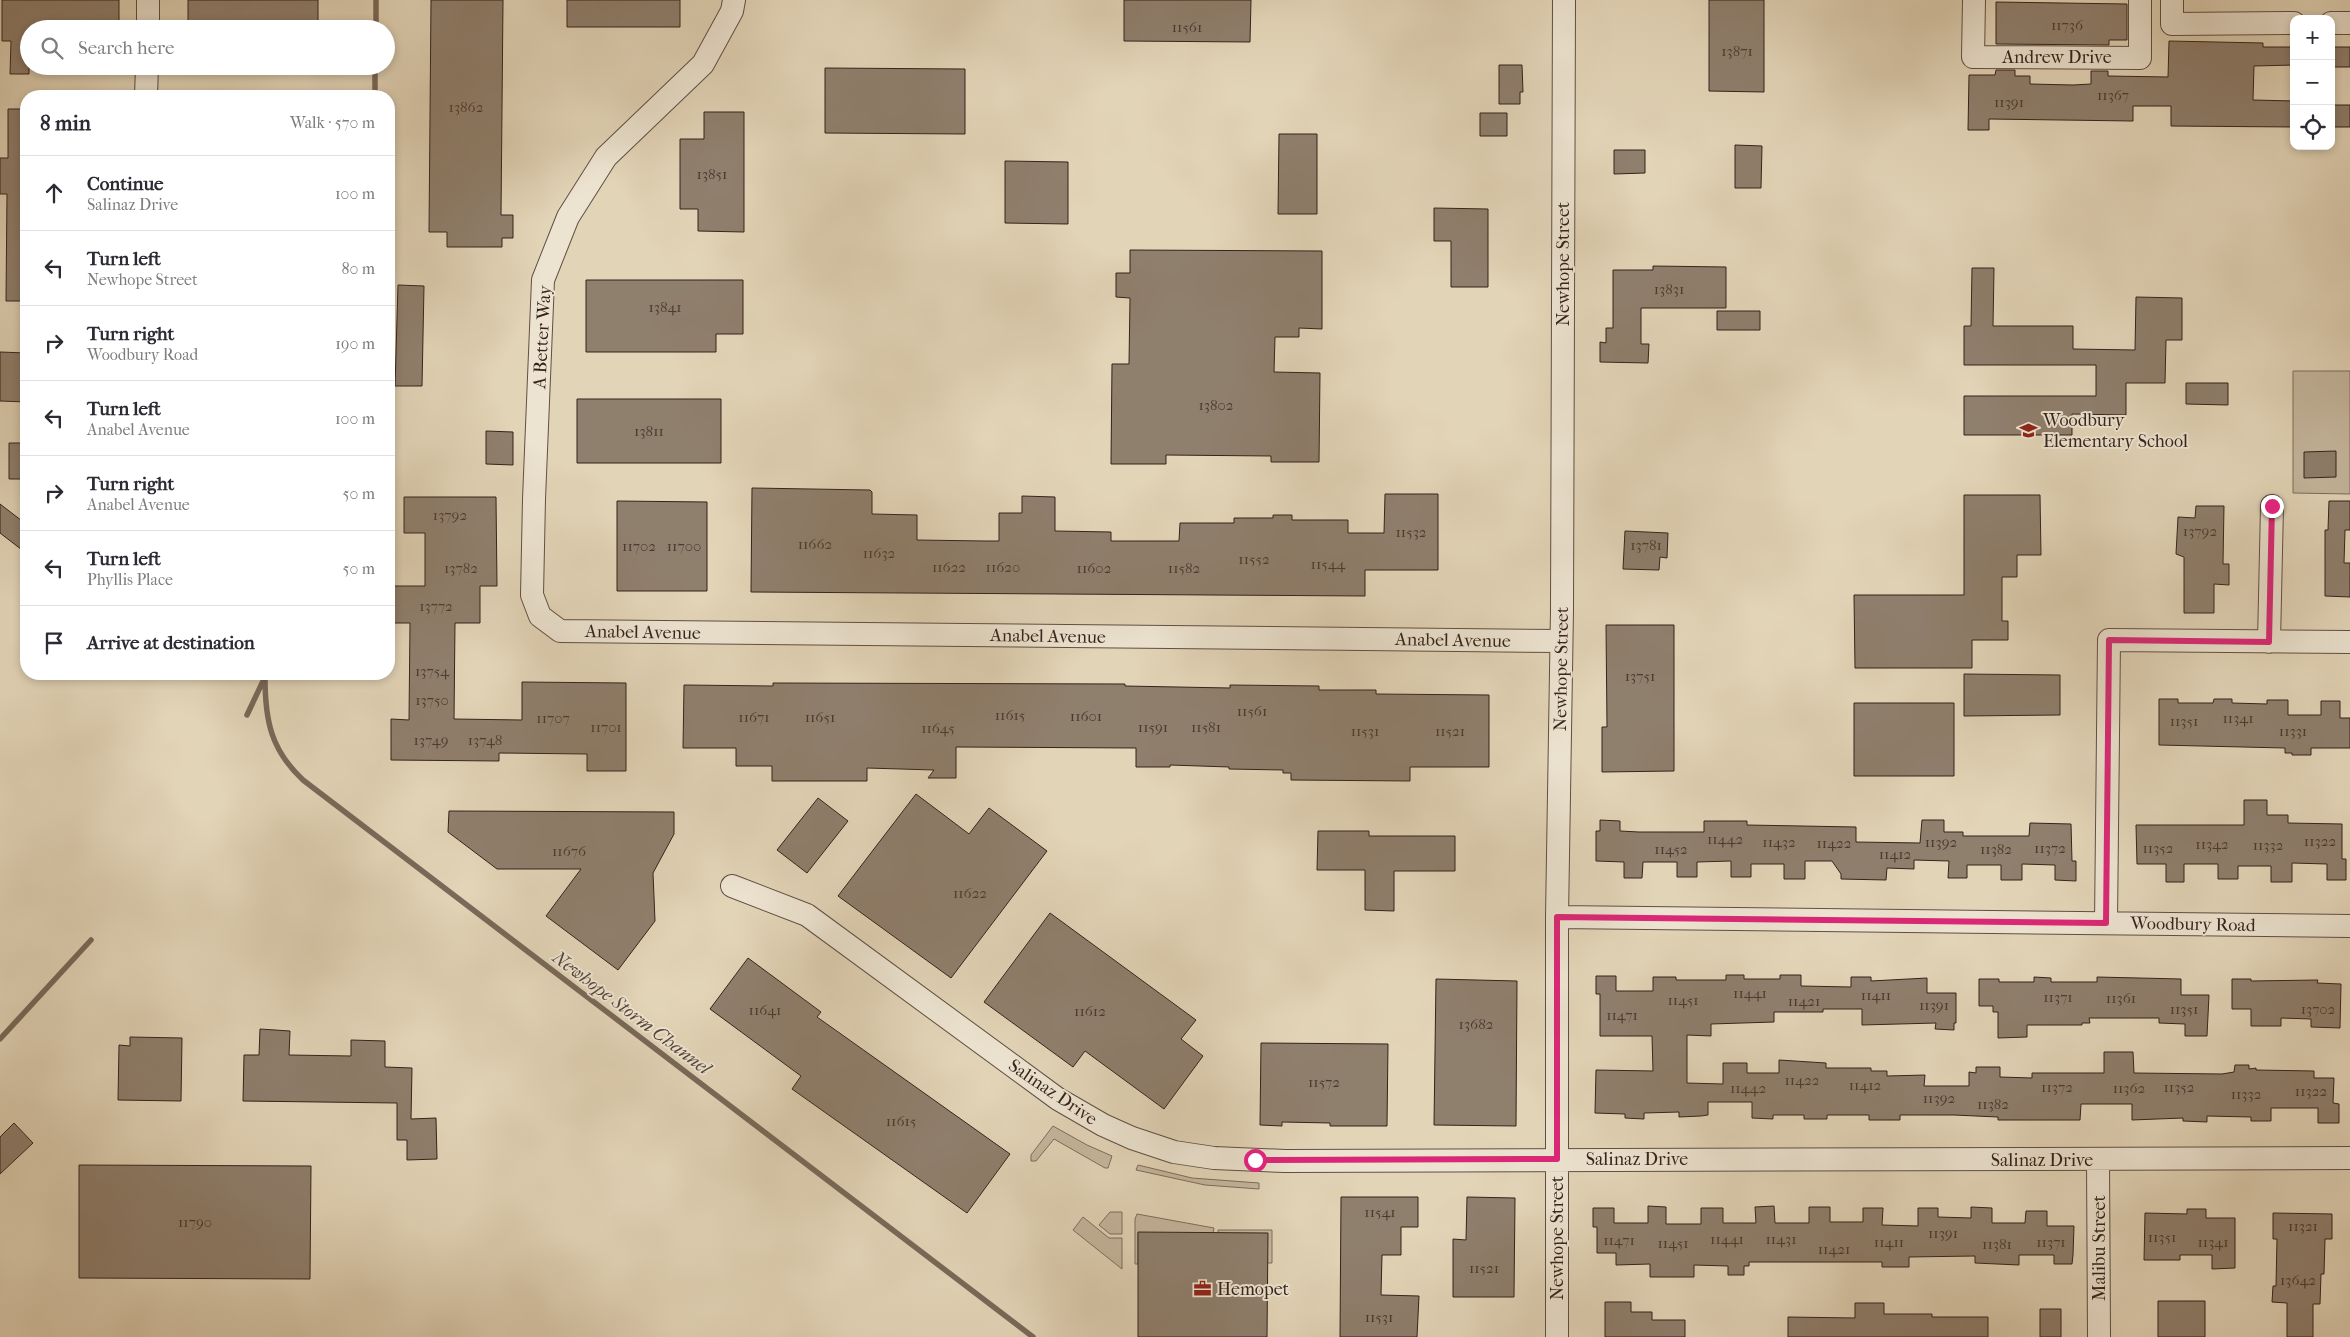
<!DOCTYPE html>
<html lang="en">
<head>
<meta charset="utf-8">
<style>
  :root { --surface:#fff; --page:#f7f7f7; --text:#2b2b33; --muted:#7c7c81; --line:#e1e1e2 }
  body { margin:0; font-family:"IM FELL French Canon",serif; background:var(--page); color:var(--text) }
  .controls { position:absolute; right:15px; top:15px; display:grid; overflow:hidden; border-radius:10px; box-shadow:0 2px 8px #0003 }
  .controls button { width:45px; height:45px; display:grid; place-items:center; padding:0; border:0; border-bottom:1px solid var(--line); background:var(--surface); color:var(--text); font:25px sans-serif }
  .stop { position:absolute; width:15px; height:15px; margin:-11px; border:4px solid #db2777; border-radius:50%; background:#fff }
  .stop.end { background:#db2777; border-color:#fff; box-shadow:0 1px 5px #0008 }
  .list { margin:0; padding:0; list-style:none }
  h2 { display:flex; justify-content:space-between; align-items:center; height:65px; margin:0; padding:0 20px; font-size:21px }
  h2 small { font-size:16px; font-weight:400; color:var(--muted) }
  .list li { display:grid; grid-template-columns:32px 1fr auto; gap:15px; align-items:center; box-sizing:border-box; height:75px; padding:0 20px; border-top:1px solid var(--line) }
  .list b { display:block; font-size:19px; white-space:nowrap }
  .list p { margin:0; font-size:16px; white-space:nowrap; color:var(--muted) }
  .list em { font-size:16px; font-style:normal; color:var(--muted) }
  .icon { flex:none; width:28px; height:28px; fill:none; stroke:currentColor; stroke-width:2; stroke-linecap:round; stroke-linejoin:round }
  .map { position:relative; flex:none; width:2350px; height:1337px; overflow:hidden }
  .search { position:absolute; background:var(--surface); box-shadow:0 2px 8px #0003; left:20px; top:20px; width:375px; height:55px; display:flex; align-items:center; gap:12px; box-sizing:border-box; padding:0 18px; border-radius:28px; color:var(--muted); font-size:19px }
  .panel { position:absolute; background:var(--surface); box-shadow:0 2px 8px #0003; left:20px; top:90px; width:375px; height:590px; border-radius:20px }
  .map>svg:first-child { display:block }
  .green { fill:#c5b69d; stroke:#7d6c5c }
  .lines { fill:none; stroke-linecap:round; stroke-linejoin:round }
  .stream { stroke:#796959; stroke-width:5.5 }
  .building { fill:#8f7f6d; stroke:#35231c }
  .minor-casing { stroke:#604f43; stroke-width:24 }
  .minor { stroke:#ece3d0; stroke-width:22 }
  .route { stroke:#db2777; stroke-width:6 }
  .labels { text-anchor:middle; stroke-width:4; stroke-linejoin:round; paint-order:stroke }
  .number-label { font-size:15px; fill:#4c3a30 }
  .street-label { font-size:18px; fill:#35231c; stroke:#ece3d0 }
  .poi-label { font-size:18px; fill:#35231c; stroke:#ece3d0; text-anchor:start }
  .water-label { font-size:19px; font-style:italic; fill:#57463b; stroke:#ece3d0 }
</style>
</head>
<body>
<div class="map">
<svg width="2350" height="1337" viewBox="0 0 2350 1337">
  <rect width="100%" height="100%" fill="#e2d4b7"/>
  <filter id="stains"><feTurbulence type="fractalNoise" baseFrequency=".004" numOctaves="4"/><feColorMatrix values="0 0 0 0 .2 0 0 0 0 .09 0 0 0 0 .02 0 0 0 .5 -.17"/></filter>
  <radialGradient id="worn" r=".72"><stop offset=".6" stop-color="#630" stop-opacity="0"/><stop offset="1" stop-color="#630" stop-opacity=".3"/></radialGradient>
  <path class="green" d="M2293 371H2350V494L2293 493Z
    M1053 1126 1087 1145 1112 1156 1108 1168H1105L1054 1139 1036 1161H1031V1155Z
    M1138 1165 1192 1178 1259 1183V1189L1205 1185 1136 1170Z
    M1110 1212H1122V1234H1110L1099 1225Z
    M1137 1214 1214 1228 1213 1233H1138V1264H1135V1219Z
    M1083 1217 1109 1238H1122V1269L1073 1230Z
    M1218 1230H1272V1263H1268L1218 1233Z"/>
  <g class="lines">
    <path class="stream" d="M376 29V0
      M375 96V66
      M265 677C265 721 271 750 303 780L1033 1337
      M247 715 264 679
      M0 1039 91 940"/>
  </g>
  <path class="building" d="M2 0H119V29H29V74H10L11 41H2Z
    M188 0H318V29H188Z
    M431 0H503L501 215H513V238H502V247H447V232H429Z
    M567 0H680V27H567Z
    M1124 0H1251L1250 42 1124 41Z
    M1709 0H1764V92L1709 91Z
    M1996 2 2127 4V40H2109V45L1996 44Z
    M2169 41 2263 43V47H2294V65L2254 66 2253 100 2294 101V127L2171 126V106H2133V121L1989 119V130H1968L1969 75H1995L1996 70H2015V76H2030V84L2073 85 2091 84V71H2108V76L2168 77Z
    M2331 47H2350V67H2331Z
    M1499 65H1522L1523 92H1520V104H1499Z
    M825 68 965 69V134L825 133Z
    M2333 105H2350V127H2333Z
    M8 109H26V301H6L7 194H0V158H8Z
    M704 112H744V232L698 231V209H680V139H704Z
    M1480 113H1507V136H1480Z
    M1279 134H1317V214H1278Z
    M1735 145 1762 146 1761 188H1735Z
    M1614 150H1645V173L1614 174Z
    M1005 161 1068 162V224L1005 223Z
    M1434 208 1488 209V287H1451V241H1434Z
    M1130 250 1322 251V329L1299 328V337H1275L1274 372 1320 373 1319 462H1271V456L1166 455V464H1111L1112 364H1129L1130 298 1116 297V273H1130Z
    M1653 266 1726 267V308H1641V344H1649L1648 363 1600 362V342L1606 343V328H1613V270H1653Z
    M1972 268H1994L1993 326H2073V349L2135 350 2136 297 2182 298V340H2166L2165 383H2126V415L2072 414V435H1964V396H2096V365H1964V326H1971Z
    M586 280H743V334H716V352H586Z
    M398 285 424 286 422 386H395Z
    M1717 311H1760V330H1717Z
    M0 352 26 353V402L0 401Z
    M2186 383H2228V405L2186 404Z
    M577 399H721V463H577Z
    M486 431 513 432V465L486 464Z
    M9 443H26V479H9Z
    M2336 451V477L2304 478V452Z
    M752 488 870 490 872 492V514L917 515V540L985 541H999V513H1022V496L1055 497V531L1111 532V541H1179L1180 523H1234V518H1273V515H1292V520H1348V533H1384L1385 494H1438V570H1365V596L751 592Z
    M1964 495H2040L2041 555H2017V577H2002V621H2008V640H1972V668H1855L1854 595H1964Z
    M404 497H496L497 586H480V623H455L454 719 522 720V682L626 683V771H587V754L499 753V761L391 760V719L409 720 410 623H391V586H425V533H404Z
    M617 501 707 502V591H617Z
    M2329 501H2350V530H2345L2344 563H2350V597L2325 596V530H2328Z
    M0 504 26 524V553L0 533Z
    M2196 506H2224L2223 564H2229V585L2214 584V613H2184V557L2176 554 2178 517 2195 518Z
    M1625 531 1668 533 1667 558 1660 557 1659 570 1623 569Z
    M1606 625H1674V771L1602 772V727H1607Z
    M1964 674 2060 675V715L1964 716Z
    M773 683 1125 684V686L1230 688V685L1319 686V690H1376V694L1489 695V767H1410V781L1291 780V773H1283V770L1229 769V767L1170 765V767H1136V748L956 747V778H928L934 770 867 768V781H772V766H736V748H683L684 685 773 686Z
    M2159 699H2178V703H2213L2214 699H2232V703L2267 704V700H2288V715H2321V701H2340V718H2350V748H2311V755H2292V753H2285V748L2159 745Z
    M1854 703H1954V776H1854Z
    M916 794 969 834 989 808 1047 851 951 978 838 896Z
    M818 798 848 821 807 873 777 850Z
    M2244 800H2267V815H2288V823L2342 824V859H2346V880H2327V864L2292 863V882H2271V866H2238V879H2218V864H2184V882H2166V864H2137L2136 825H2244Z
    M449 811 674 812V834L653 873 655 921 618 970 546 916 581 869H497L448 832Z
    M1600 820 1620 821V831L1639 832H1704V821H1747V825L1856 827V842L1920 843 1922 820H1944V832H1963V836H2029L2030 823 2071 824 2072 861H2076V881L2055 880V865L2022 864V880H2001V865H1967V878H1948L1949 861 1914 860V869L1887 868 1886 880 1841 879V874L1832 861H1805V879H1784V864H1751V877H1731V861L1697 862V877H1677V862H1643L1642 878H1624V862L1596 861V831H1600Z
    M1318 831H1369V836H1455V871H1394V911L1365 910V870H1317Z
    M1050 913 1196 1020 1181 1039 1203 1056 1164 1109 1085 1051 1073 1067 984 1002Z
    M748 958 821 1012 817 1017 1010 1154 967 1213 792 1089 801 1076 710 1009Z
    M1726 975H1744V979H1780V975H1801V986L1851 987V977H1871V981L1927 978V993H1956V1023H1954V1030L1935 1029 1936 1023 1862 1025V1009H1823V1012H1774V1022L1711 1024V1036L1687 1035V1083L1723 1084V1063H1747V1073H1779V1060L1826 1063V1068H1871V1071H1887V1076L1925 1075 1924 1086H1969V1072L1976 1073V1067H2000V1077L2032 1078V1073H2104V1052H2133L2134 1073 2222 1074 2234 1072 2235 1065H2249V1069L2256 1068V1070L2314 1071V1078H2334L2333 1103 2339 1104V1123H2318V1108H2271V1121H2251V1117L2207 1116V1122L2183 1121V1118L2132 1120V1104H2081L2080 1120H1998V1117L1954 1115H1900V1120H1869V1115H1827V1119H1804V1115H1773V1119L1752 1118V1102H1708V1115L1701 1116 1679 1117V1112L1644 1113V1119L1625 1118V1114L1595 1113 1596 1070 1653 1071 1652 1036H1600V994H1596V976H1616V991H1653V977H1676V980H1726Z
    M2034 977 2051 978V982H2097V977L2181 979V995H2209L2207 1036H2185V1024L2159 1023V1018H2089L2090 1023H2082V1025H2027V1037L1998 1038V1012H1993V1006H1979V979H1999V982H2034Z
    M1436 979 1517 981 1516 1126 1434 1125Z
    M2232 979H2251V981L2318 980 2317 983 2341 984 2340 1028 2311 1027V1019L2281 1018V1026H2251V1009H2232Z
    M260 1029 290 1031 289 1055 351 1056V1040L385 1041V1067L412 1068 411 1119 436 1118 437 1159 407 1160V1140H397V1103L243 1101 244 1055H259Z
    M130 1037 182 1038 181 1101 118 1100 119 1045 130 1046Z
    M1261 1043 1388 1044 1387 1126H1330V1123L1282 1122V1126L1260 1125Z
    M14 1123 33 1143 0 1174V1137Z
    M79 1165 311 1166 310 1279 79 1278Z
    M1341 1197H1418V1227H1401V1255H1382L1381 1295 1419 1296 1417 1337H1340Z
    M1467 1197 1515 1198 1514 1297H1453V1239L1466 1240Z
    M1648 1206 1666 1207V1224H1701V1208H1723V1223H1756L1755 1207 1774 1206 1775 1223H1809V1207H1830V1222H1863V1208H1883L1882 1225 1918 1226V1208H1938V1217L1971 1218V1207L1992 1208V1223H2025L2026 1211H2047V1226H2074L2073 1255 2072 1264H2054V1255H2019V1265L1975 1263V1256L1909 1257V1267H1882V1262H1749V1266H1744V1275H1728V1266L1694 1265V1277H1650V1264L1616 1265V1253H1597V1227H1593V1208H1614V1223H1648Z
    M2187 1209H2206V1218H2235V1268L2212 1269V1255H2180V1260H2144L2145 1213 2187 1214Z
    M2273 1213 2332 1214V1239H2325L2324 1274H2321L2320 1304H2313V1337H2287V1303L2272 1302 2273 1286H2276L2277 1239H2273Z
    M1138 1232 1268 1233 1267 1337H1138Z
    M2158 1301H2205V1337H2158Z
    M1605 1302H1631V1312H1652V1320H1685V1337H1605Z
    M1855 1303H1884V1314H1932V1317H1988V1337H1788V1317L1855 1318Z
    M2040 1309H2061V1337H2040Z"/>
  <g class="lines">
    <defs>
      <path id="minor" d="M734 0 732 11 703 64 606 157 568 217 543 280 534 499 532 595 540 616 560 631 1561 641
        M1974 0 1973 57 2140 58V0
        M2172 0V24L2294 23
        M2331 23H2350
        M148 29V0
        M146 96 147 66
        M2269 642 2272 506
        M732 886 807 915 1058 1099 1103 1125 1132 1138 1174 1152 1214 1158 1285 1161 2350 1158
        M1557 917 2350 926
        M2106 923 2109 640 2350 642
        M2098 1160 2099 1337
        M1557 1337V917L1562 610 1564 0"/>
    </defs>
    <use href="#minor" class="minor-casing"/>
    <use href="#minor" class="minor"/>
  </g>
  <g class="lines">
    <path class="route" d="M1255 1160 1557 1159V917L2106 923 2109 640 2269 642 2272 506"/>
  </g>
  <defs>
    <symbol id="school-bare" viewBox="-9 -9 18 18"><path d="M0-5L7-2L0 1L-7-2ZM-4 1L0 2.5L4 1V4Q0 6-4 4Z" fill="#8f2418" stroke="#ece3d0" stroke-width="2.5" paint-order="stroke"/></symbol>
    <symbol id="office-bare" viewBox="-9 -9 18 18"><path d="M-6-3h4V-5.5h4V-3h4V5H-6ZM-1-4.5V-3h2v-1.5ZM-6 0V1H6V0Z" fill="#8f2418" stroke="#ece3d0" stroke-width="2.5" paint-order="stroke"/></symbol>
  </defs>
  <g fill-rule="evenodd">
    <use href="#school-bare" x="2016" y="418" width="25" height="25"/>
    <use href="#office-bare" x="1190" y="1276" width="25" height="25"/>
  </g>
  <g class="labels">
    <g class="number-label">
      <text x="2067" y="30">11736</text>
      <text x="1187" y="32">11561</text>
      <text x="1737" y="56">13871</text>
      <text x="2113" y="100">11367</text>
      <text x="2009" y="107">11391</text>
      <text x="466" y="112">13862</text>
      <text x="712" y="179">13851</text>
      <text x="1669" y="294">13831</text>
      <text x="665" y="312">13841</text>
      <text x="1216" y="410">13802</text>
      <text x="649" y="436">13811</text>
      <text x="450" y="520">13792</text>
      <text x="2200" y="536">13792</text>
      <text x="1411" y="537">11532</text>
      <text x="815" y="549">11662</text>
      <text x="1646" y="550">13781</text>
      <text x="639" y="551">11702</text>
      <text x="684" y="551">11700</text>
      <text x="879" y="558">11632</text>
      <text x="1254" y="564">11552</text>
      <text x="1328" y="569">11544</text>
      <text x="949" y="572">11622</text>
      <text x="1003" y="572">11620</text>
      <text x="461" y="573">13782</text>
      <text x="1094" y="573">11602</text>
      <text x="1184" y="573">11582</text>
      <text x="436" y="611">13772</text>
      <text x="432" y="676">13754</text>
      <text x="1640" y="681">13751</text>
      <text x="432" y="705">13750</text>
      <text x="1252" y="716">11561</text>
      <text x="1010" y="720">11615</text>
      <text x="1086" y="721">11601</text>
      <text x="754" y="722">11671</text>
      <text x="820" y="722">11651</text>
      <text x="553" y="723">11707</text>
      <text x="2238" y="723">11341</text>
      <text x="2184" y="726">11351</text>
      <text x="606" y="732">11701</text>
      <text x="1153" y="732">11591</text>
      <text x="1206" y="732">11581</text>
      <text x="938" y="733">11645</text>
      <text x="1365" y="736">11531</text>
      <text x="1450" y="736">11521</text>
      <text x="2293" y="736">11331</text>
      <text x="431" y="745">13749</text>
      <text x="485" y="745">13748</text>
      <text x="1725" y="844">11442</text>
      <text x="2320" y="846">11322</text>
      <text x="1779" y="847">11432</text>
      <text x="1941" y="847">11392</text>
      <text x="1834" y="848">11422</text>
      <text x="2212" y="849">11342</text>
      <text x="2268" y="850">11332</text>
      <text x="2050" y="853">11372</text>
      <text x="2158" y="853">11352</text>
      <text x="1671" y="854">11452</text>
      <text x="1996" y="854">11382</text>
      <text x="569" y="856">11676</text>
      <text x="1895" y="859">11412</text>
      <text x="970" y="898">11622</text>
      <text x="1750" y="998">11441</text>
      <text x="1876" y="1000">11411</text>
      <text x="2058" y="1002">11371</text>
      <text x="2121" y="1003">11361</text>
      <text x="1683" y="1005">11451</text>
      <text x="1804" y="1006">11421</text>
      <text x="1934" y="1010">11391</text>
      <text x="2184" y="1014">11351</text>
      <text x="2318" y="1014">13702</text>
      <text x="765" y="1015">11641</text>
      <text x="1090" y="1016">11612</text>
      <text x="1622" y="1020">11471</text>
      <text x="1476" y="1029">13682</text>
      <text x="1802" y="1085">11422</text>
      <text x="1324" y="1087">11572</text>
      <text x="1865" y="1090">11412</text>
      <text x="2057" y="1092">11372</text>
      <text x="2179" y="1092">11352</text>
      <text x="1748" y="1093">11442</text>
      <text x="2129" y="1093">11362</text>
      <text x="2311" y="1096">11322</text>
      <text x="2246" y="1099">11332</text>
      <text x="1939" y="1103">11392</text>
      <text x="1993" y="1109">11382</text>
      <text x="901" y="1126">11615</text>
      <text x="1380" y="1217">11541</text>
      <text x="195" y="1227">11790</text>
      <text x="2303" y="1231">11321</text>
      <text x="1943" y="1238">11391</text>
      <text x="2162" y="1242">11351</text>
      <text x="1727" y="1244">11441</text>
      <text x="1781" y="1244">11431</text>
      <text x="1619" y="1245">11471</text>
      <text x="1889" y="1247">11411</text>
      <text x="2051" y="1247">11371</text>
      <text x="2213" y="1247">11341</text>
      <text x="1673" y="1248">11451</text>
      <text x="1997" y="1249">11381</text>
      <text x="1834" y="1254">11421</text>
      <text x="1484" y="1273">11521</text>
      <text x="2298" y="1285">13642</text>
      <text x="1379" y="1322">11531</text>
    </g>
    <g class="street-label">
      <text x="2057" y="63">Andrew Drive</text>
      <text transform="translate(1563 264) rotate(-90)" y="6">Newhope Street</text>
      <text transform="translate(542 337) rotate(-87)" y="6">A Better Way</text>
      <text transform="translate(643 632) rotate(1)" y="6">Anabel Avenue</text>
      <text transform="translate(1048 636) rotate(1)" y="6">Anabel Avenue</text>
      <text transform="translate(1453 640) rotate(1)" y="6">Anabel Avenue</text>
      <text transform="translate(1561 669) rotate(-89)" y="6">Newhope Street</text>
      <text transform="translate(2193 924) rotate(1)" y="6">Woodbury Road</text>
      <text transform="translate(1053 1092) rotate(34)" y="6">Salinaz Drive</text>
      <text x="1637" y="1165">Salinaz Drive</text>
      <text x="2042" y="1166">Salinaz Drive</text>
      <text transform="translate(1557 1238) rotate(-90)" y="6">Newhope Street</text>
      <text transform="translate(2099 1248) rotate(-90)" y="6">Malibu Street</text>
    </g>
    <g class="poi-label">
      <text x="2043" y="426">Woodbury<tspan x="2043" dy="21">Elementary School</tspan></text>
      <text x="1217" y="1295">Hemopet</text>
    </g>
    <g class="water-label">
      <text transform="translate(632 1012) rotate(37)" y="7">Newhope Storm Channel</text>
    </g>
  </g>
  <rect width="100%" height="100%" filter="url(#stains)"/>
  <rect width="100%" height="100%" fill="url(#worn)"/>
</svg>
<div class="controls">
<button>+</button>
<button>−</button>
<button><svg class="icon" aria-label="locate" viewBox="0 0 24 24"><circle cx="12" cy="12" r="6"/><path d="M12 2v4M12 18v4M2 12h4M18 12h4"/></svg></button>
</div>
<div class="stop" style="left:1255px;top:1160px"></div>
<div class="stop end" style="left:2272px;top:506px"></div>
<div class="search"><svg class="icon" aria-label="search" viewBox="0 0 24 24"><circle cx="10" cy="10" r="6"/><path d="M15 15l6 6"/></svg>Search here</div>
<section class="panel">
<h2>8 min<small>Walk · 570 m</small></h2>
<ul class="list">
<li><svg class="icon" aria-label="ahead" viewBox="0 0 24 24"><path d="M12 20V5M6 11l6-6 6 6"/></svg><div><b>Continue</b><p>Salinaz Drive</p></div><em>100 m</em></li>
<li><svg class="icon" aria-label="left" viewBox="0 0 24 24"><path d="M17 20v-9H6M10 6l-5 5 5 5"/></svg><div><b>Turn left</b><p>Newhope Street</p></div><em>80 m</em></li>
<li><svg class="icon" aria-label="right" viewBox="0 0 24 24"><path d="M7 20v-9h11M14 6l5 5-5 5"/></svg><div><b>Turn right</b><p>Woodbury Road</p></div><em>190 m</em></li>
<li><svg class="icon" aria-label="left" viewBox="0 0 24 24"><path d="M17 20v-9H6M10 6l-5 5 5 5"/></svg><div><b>Turn left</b><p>Anabel Avenue</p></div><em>100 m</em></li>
<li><svg class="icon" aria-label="right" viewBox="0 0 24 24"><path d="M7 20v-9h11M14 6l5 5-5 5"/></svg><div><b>Turn right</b><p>Anabel Avenue</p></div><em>50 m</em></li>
<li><svg class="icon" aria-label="left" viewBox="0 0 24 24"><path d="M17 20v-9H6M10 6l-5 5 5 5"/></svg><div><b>Turn left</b><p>Phyllis Place</p></div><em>50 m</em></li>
<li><svg class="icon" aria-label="arrive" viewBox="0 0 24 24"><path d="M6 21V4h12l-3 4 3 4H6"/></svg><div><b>Arrive at destination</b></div></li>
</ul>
</section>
</div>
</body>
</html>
